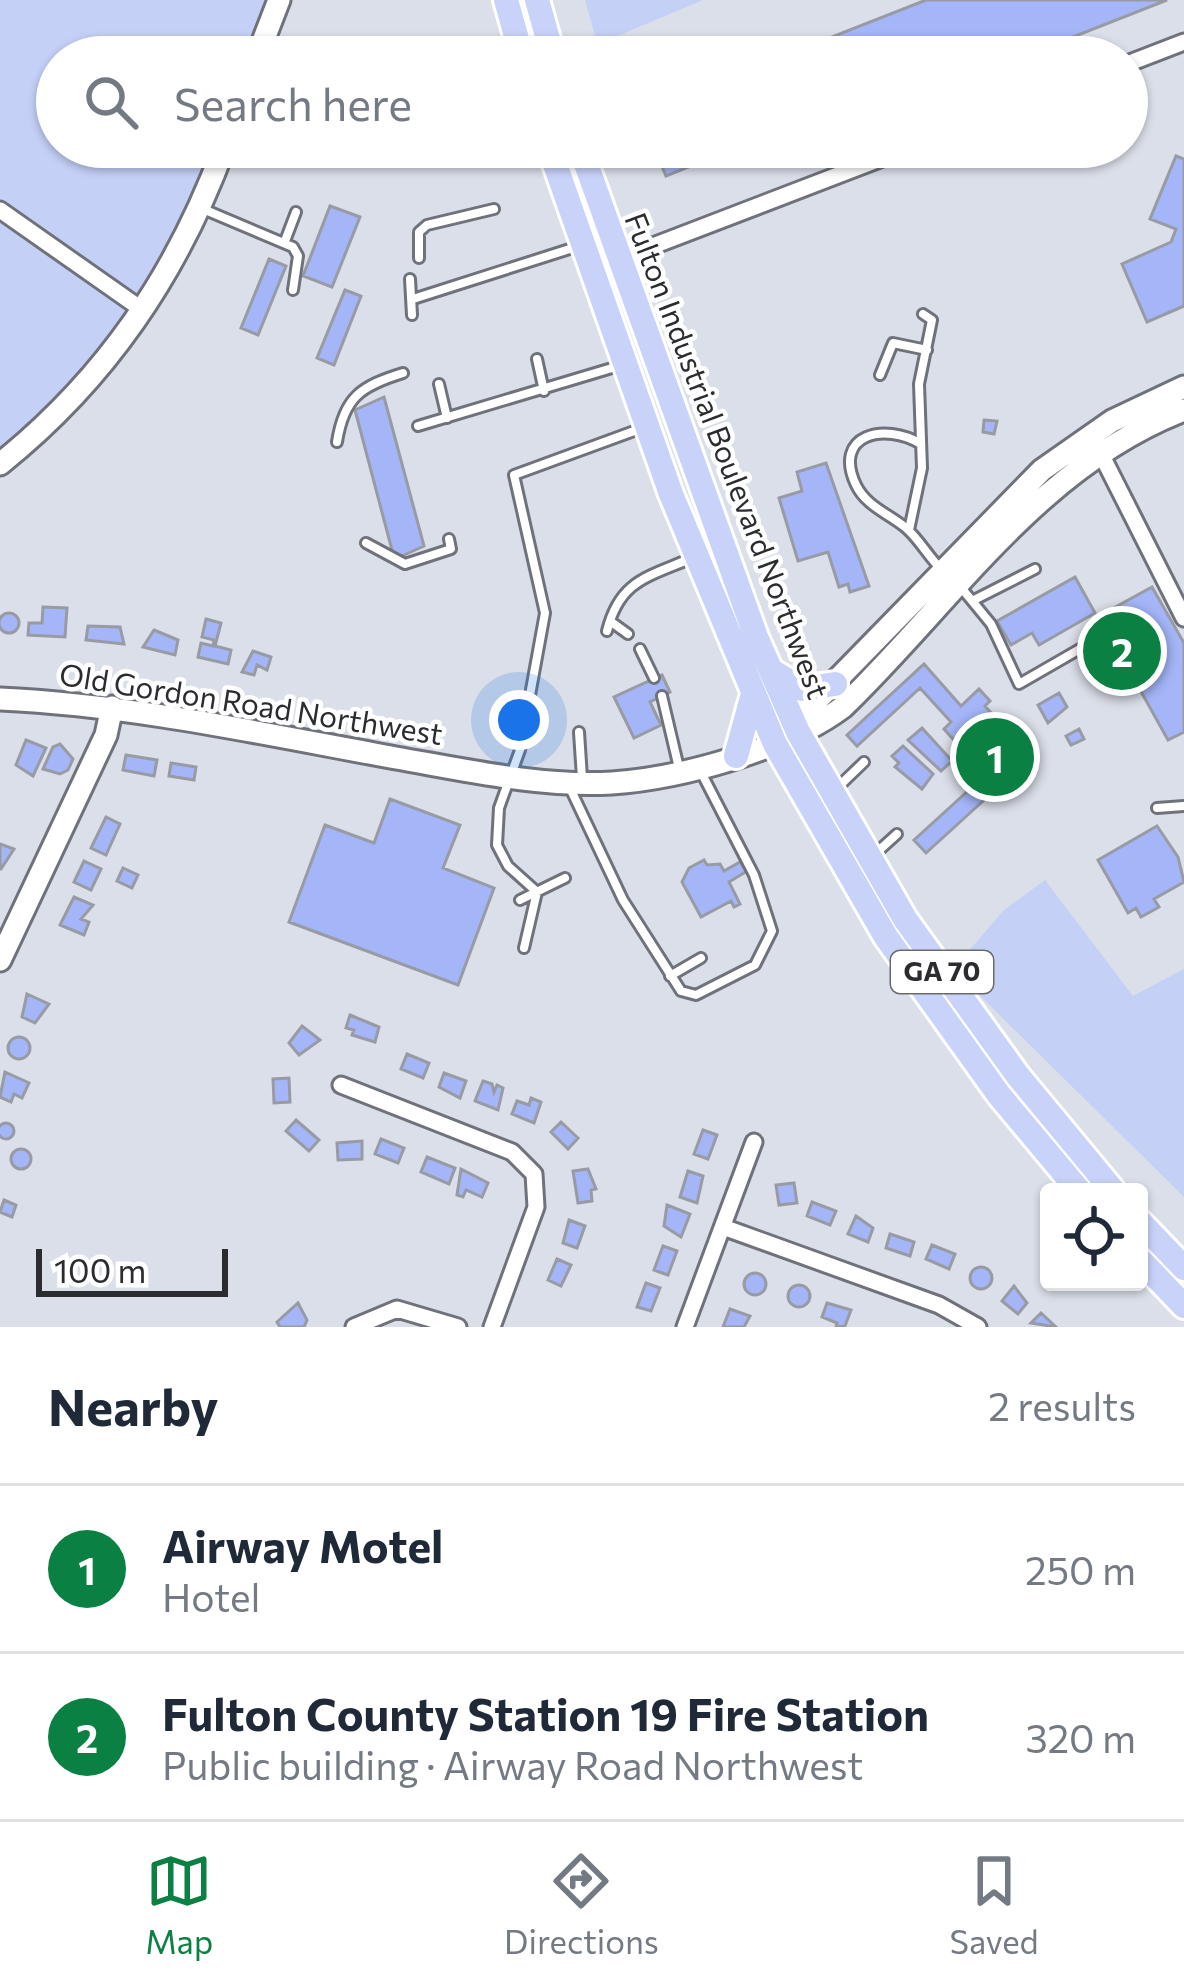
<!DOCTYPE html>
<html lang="en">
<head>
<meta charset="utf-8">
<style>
  :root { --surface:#fff; --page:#f6f6f7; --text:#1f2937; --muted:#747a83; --line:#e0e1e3; --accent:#0b8043 }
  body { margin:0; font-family:Commissioner,sans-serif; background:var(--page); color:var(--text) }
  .controls { position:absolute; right:36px; bottom:36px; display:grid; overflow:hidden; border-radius:12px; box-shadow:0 3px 9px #0004 }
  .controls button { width:108px; height:108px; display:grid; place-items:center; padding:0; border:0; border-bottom:3px solid var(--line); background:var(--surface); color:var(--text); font:60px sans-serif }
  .scale { position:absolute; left:36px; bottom:30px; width:192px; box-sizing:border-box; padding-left:12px; border:6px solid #2b2c30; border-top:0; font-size:33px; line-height:42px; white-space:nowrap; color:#2b2c30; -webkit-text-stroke:9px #fff; paint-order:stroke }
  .you { position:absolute; left:519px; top:720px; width:42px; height:42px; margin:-30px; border:9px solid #fff; border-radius:50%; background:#1a73e8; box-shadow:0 0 0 18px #1a73e833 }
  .badge { display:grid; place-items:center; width:78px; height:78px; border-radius:50%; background:var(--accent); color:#fff; font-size:39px; font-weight:700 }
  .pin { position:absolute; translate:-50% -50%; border:6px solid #fff; box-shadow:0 3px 12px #0006 }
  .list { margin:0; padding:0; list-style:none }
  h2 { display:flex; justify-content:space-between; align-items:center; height:156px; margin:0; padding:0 48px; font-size:51px }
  h2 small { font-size:39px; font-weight:400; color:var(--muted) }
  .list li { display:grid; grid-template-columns:78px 1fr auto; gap:36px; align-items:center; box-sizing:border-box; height:168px; padding:0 48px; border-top:3px solid var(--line) }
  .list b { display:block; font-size:45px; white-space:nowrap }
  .list p { margin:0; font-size:39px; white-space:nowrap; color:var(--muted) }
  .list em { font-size:39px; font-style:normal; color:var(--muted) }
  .icon { flex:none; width:66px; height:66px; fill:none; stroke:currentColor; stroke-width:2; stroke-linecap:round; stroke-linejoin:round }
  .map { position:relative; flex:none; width:1184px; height:1327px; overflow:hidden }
  .search { position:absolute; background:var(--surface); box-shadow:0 3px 9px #0004; left:36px; right:36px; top:36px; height:132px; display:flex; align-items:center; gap:30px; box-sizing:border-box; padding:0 42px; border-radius:66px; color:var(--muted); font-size:45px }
  .sheet { height:492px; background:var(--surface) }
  nav { display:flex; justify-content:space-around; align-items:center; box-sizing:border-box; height:168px; border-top:3px solid var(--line); background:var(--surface); font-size:33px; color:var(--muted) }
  nav a { display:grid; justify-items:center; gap:6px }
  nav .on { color:var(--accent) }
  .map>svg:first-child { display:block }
  .green { fill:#c5d0f7 }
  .building { fill:#a4b6f8; stroke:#989ba4; stroke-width:3 }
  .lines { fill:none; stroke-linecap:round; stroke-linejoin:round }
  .lane-casing { stroke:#6f727b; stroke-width:14 }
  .street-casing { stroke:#6f727b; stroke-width:21 }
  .secondary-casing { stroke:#6f727b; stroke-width:27 }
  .primary-casing { stroke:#fff; stroke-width:30 }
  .lane { stroke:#fff; stroke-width:8 }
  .street { stroke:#fff; stroke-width:15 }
  .secondary { stroke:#fff; stroke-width:21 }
  .primary { stroke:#c9d3fa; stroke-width:24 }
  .labels { text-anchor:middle; stroke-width:9; stroke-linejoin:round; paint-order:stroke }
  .shield { fill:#fff; stroke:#6b6b6e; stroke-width:3 }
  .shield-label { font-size:27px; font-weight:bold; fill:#2b2c30 }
  .street-label { font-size:30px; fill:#2b2c30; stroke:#fff }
</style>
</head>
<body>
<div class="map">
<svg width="1184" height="1327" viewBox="0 0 1184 1327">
  <rect width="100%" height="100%" fill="#dbdfe9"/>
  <path class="green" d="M0 0H268L246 57H57V147H214L186 226 119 346 0 475Z
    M585 0H703L615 37 622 57H601Z
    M1045 880 1133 996 1184 969V1197L953 969 1004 910Z"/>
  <path class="building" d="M926 0H1167L1022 57H836L829 38Z
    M654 147H732L733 149 666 176Z
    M1176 156 1184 159V306L1147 322 1122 264 1171 242 1176 229 1150 219Z
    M330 206 360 217 332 287 303 276Z
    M269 259 286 266 258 335 241 328Z
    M345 290 361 296 334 365 317 358Z
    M384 397 424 546 402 556 393 554 355 410Z
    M984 420 997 421 994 434 983 432Z
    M826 463 869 586 850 592 848 584 839 587 828 552 798 561 779 498 802 491 797 472Z
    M1075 577 1095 613 1039 645 1032 633 1011 645 997 621Z
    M1152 587 1184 643V732L1168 740 1099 616Z
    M43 607 67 608 65 637 28 635 29 623H42Z
    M-1 623a10 10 0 1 1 20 0a10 10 0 1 1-20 0Z
    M206 619 221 623 215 646 231 650 228 664 198 657 201 643 213 646 214 640 202 637Z
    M88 626 120 627 124 644 86 640Z
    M154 630 178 640 175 655 143 647Z
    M253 651 271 657 267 670 257 665 254 675 242 672Z
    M924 664 961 706 979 689 990 701 985 706 991 713 978 725 1018 769 926 853 914 840 993 768 962 734 953 739 944 729 951 722 920 688 857 746 847 735Z
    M662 675 670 692 650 702 661 725 634 738 614 697Z
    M1059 693 1067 707 1048 723 1038 705Z
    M1011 726 1018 737 1007 744 1000 732Z
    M922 728 952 761 941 771 908 740Z
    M1079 729 1084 739 1071 745 1066 736Z
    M26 740 46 748 33 776 16 765Z
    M60 744 73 759 68 770 60 774 43 769 53 747Z
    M903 746 933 774 922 789 895 767 899 763 892 756Z
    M126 755 157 760 154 776 123 770Z
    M171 763 196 767 194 780 169 776Z
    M390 799 460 825 443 868 494 888 458 985 289 922 325 825 374 843Z
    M106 817 120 824 106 855 91 848Z
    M1157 826 1178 857 1184 882 1154 899 1159 907 1141 917 1136 908 1128 913 1098 860Z
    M0 844 14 849 1 869H0Z
    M704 860 707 865 720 864 724 871 740 862 747 871 729 882 740 904 734 907 731 901 701 917 682 882 689 868Z
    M84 861 101 869 91 890 74 882Z
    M123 868 138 875 132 888 117 881Z
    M74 897 93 905 81 919 89 922 84 935 60 925Z
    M27 994 49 1004 35 1023 22 1017Z
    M350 1015 379 1027 375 1042 352 1035 354 1030 346 1028Z
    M302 1026 320 1040 299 1055 289 1043Z
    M8 1048a11 11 0 1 1 22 0a11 11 0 1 1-22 0Z
    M407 1054 429 1063 423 1078 401 1069Z
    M5 1072 29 1083 22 1098 14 1094 11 1102 0 1097Z
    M444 1073 466 1081 460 1098 439 1087Z
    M289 1078 290 1102 274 1103 273 1079Z
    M483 1081 492 1084 494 1092 497 1085 503 1088 498 1110 475 1101Z
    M531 1098 541 1102 534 1123 512 1114 517 1101 529 1105Z
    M296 1120 319 1140 309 1151 286 1131Z
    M561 1122 578 1138 568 1149 551 1132Z
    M-2 1131a8 8 0 1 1 16 0a8 8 0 1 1-16 0Z
    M703 1130 717 1135 708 1159 694 1154Z
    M381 1139 404 1148 398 1163 375 1154Z
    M362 1141V1159L338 1160 337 1143Z
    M11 1159a10 10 0 1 1 20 0a10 10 0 1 1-20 0Z
    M427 1157 455 1168 449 1184 421 1172Z
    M461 1169 488 1183 482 1197 466 1190 463 1197 457 1195Z
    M588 1169 596 1189 591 1190 592 1201 578 1203 573 1171Z
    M688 1171 703 1176 697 1203 680 1197Z
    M794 1183 797 1203 779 1205 776 1185Z
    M4 1200 16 1205 12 1217 0 1212Z
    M812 1202 836 1211 830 1225 807 1216Z
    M667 1205 690 1214 681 1237 664 1226Z
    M856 1216 873 1228 868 1242 848 1234Z
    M569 1220 585 1226 577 1248 563 1243Z
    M890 1234 914 1242 910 1256 886 1248Z
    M932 1245 955 1254 949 1269 926 1259Z
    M663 1246 677 1251 668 1275 654 1270Z
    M557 1259 571 1265 561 1286 548 1280Z
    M970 1278a11 11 0 1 1 22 0a11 11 0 1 1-22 0Z
    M744 1284a11 11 0 1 1 22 0a11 11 0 1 1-22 0Z
    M646 1283 660 1288 651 1311 637 1307Z
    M788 1296a11 11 0 1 1 22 0a11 11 0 1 1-22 0Z
    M1014 1286 1027 1303 1018 1314 1002 1301Z
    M298 1303 307 1320 304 1327H280L277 1322Z
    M827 1303 851 1310 845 1326 836 1327 837 1323 822 1317Z
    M730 1309 750 1316 744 1327H723Z
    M1041 1313 1056 1327 1031 1323Z"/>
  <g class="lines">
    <defs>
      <path id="lane" d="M203 209 293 247 298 256 293 290
        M285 241 296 212
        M419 258V232L427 225 494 209
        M410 279 412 315
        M413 299 579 246
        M537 359 544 391
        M880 375 893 343 927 350
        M439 384 447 418
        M418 426 622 365
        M337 442C344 397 361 386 403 373
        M921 444C885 422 832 434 856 485 866 506 889 514 906 528 920 540 929 558 943 571
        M909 530 922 468 919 384 932 320 923 314
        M366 543 405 564 451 549 449 539
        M959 585 991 624 1019 684 1085 646
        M974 600 1035 569
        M610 621 628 634
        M607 631C620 579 649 577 694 557
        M640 649 654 678
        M662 696 679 768
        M579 732 582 778
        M570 788 623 900 681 991 696 995 755 965 772 931 754 875 702 774
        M837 788 864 762
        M1157 808 1184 806
        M876 853 897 834
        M520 900 565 878
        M524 948 537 892 508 866 497 845 499 808 520 750 545 613 514 475 645 427
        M670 976 701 958"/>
      <path id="street" d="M1127 64 1184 42
        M0 210 144 311
        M619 259 911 147
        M1098 448 1184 618
        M341 1085 512 1152 534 1174 536 1207 492 1327
        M723 1227 939 1305 978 1327
        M354 1327 397 1309 458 1327
        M685 1327 754 1142"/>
      <path id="secondary" d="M257 57 279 0
        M0 464C106 379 177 274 224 147
        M0 699C133 705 264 734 396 758 465 770 541 787 612 783 682 778 787 749 843 707 951 603 1038 466 1184 410
        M783 735 1042 470 1112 421 1184 387
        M0 960 106 735 112 707"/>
      <path id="primary" d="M506 0 522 57
        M537 0 553 57
        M549 147 671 494 775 744 886 937 999 1095 1080 1192
        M580 147 756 637 798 732 905 919 1018 1076 1114 1192
        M772 671 802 689 835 684
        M736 756 753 694
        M1139 1221 1184 1268
        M1139 1259 1184 1306"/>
    </defs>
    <use href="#lane" class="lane-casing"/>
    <use href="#street" class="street-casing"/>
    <use href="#secondary" class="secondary-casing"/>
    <use href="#primary" class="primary-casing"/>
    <use href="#lane" class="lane"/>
    <use href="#street" class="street"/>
    <use href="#secondary" class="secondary"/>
    <use href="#primary" class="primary"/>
  </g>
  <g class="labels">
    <rect class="shield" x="891" y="951" width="102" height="42" rx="9"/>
    <g class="shield-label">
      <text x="942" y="981">GA 70</text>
    </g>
    <g class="street-label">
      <text transform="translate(726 456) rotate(69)" y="10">Fulton Industrial Boulevard Northwest</text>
      <text transform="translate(251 705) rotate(9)" y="10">Old Gordon Road Northwest</text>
    </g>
  </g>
</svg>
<div class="controls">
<button><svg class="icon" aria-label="locate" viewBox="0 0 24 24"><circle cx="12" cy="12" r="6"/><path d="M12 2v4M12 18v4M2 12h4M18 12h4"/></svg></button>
</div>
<div class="scale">100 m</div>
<div class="you"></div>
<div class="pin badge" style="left:995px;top:757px">1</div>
<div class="pin badge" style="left:1122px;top:651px">2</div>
<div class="search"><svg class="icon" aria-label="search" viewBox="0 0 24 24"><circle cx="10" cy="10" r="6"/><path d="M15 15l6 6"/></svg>Search here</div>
</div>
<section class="sheet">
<h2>Nearby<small>2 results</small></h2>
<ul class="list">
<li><span class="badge">1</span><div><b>Airway Motel</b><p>Hotel</p></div><em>250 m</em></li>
<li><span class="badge">2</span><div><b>Fulton County Station 19 Fire Station</b><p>Public building · Airway Road Northwest</p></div><em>320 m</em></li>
</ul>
</section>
<nav>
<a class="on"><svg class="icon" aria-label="map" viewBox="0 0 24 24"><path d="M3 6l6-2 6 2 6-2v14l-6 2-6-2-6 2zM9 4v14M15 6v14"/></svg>Map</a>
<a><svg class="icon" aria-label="directions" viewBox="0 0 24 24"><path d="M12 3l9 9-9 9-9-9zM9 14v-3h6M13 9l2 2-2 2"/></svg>Directions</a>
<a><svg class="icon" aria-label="saved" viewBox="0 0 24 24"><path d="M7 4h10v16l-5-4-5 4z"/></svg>Saved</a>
</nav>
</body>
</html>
